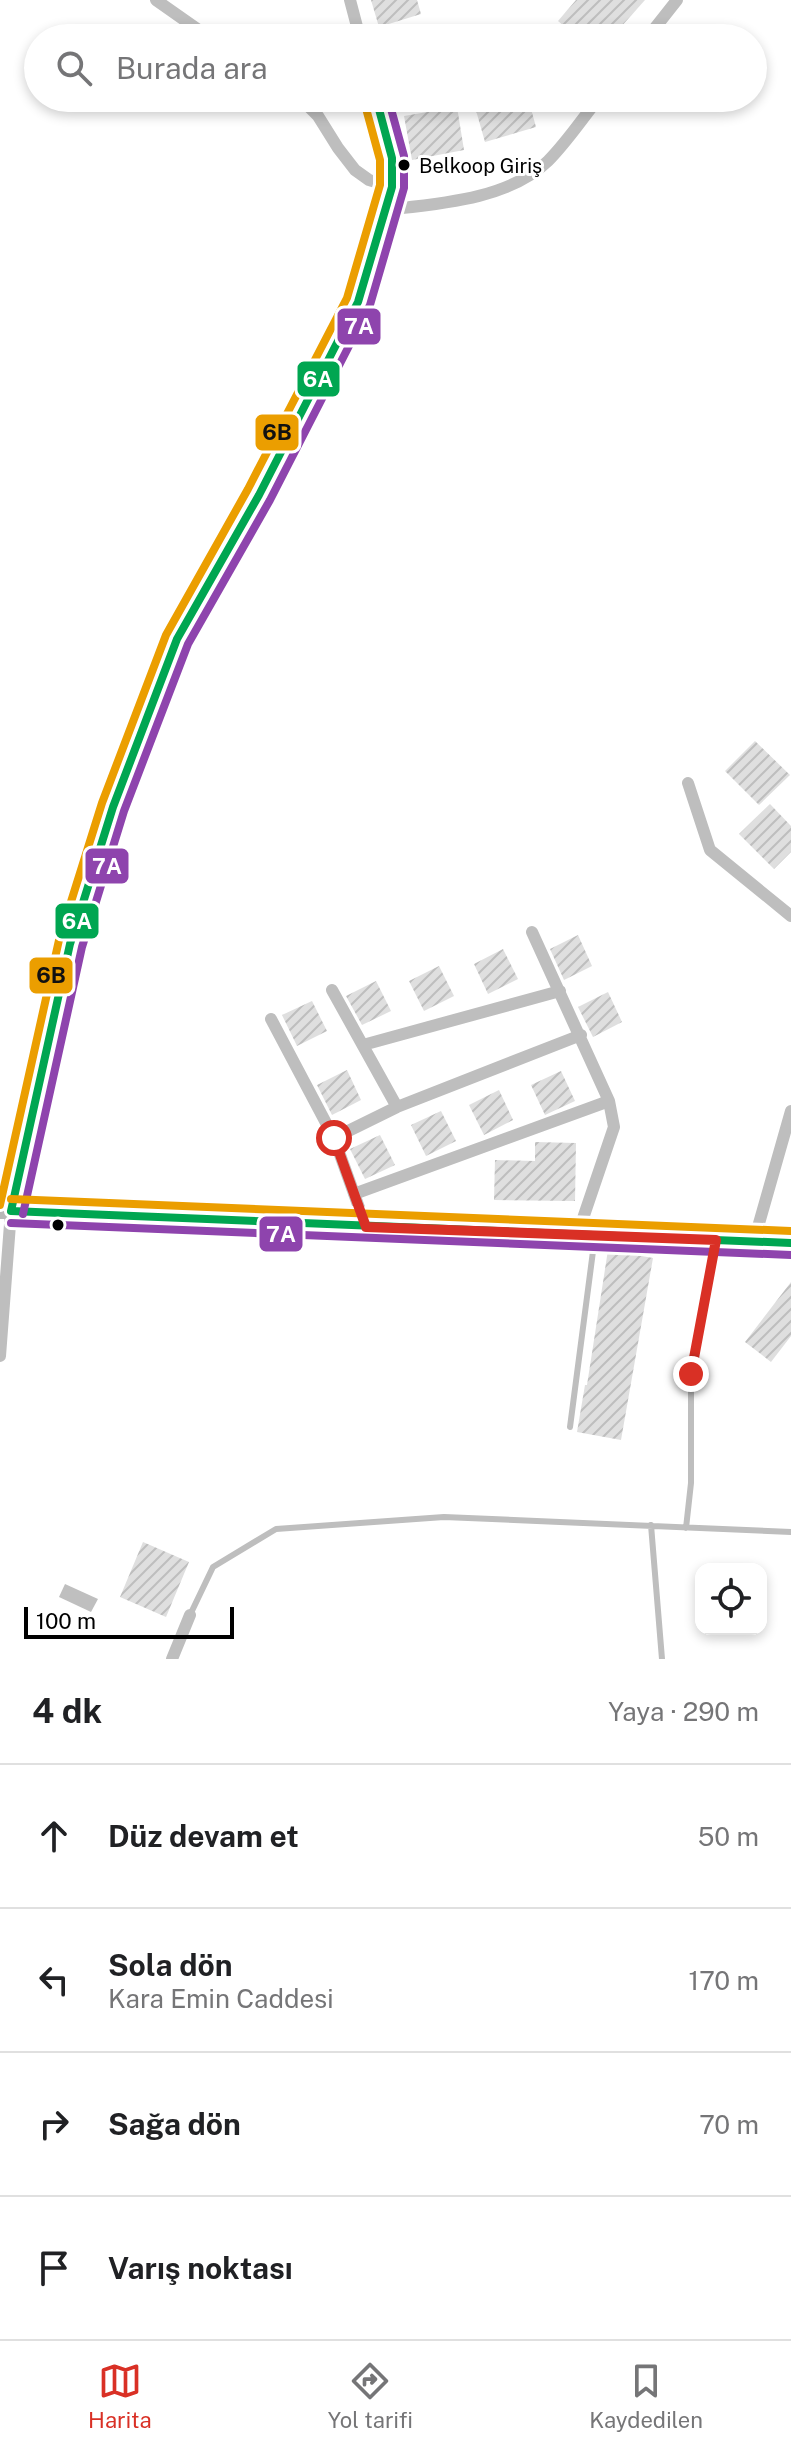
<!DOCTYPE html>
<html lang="tr">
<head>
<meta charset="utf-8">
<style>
  :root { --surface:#fff; --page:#f6f6f6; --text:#202124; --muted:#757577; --line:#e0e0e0; --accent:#d93025 }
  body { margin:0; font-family:"Public Sans",sans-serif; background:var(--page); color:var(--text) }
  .controls { position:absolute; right:24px; bottom:24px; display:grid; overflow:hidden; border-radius:16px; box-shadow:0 4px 12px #0003 }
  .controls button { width:72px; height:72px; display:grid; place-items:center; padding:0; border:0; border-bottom:2px solid var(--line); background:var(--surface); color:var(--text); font:40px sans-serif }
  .scale { position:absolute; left:24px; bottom:20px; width:210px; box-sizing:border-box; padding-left:8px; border:4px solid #000; border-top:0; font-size:22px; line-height:28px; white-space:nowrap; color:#000; -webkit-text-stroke:6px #fff; paint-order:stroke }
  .stop { position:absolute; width:24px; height:24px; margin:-18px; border:6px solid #d93025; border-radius:50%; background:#fff }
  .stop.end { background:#d93025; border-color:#fff; box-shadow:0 2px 8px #0008 }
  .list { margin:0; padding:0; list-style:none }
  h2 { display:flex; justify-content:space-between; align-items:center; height:104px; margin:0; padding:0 32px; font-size:34px }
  h2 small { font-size:26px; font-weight:400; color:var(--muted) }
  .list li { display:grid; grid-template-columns:52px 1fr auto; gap:24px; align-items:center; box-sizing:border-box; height:144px; padding:0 32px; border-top:2px solid var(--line) }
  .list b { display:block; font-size:30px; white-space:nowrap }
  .list p { margin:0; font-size:26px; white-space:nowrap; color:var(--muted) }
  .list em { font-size:26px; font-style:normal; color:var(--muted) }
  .icon { flex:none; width:44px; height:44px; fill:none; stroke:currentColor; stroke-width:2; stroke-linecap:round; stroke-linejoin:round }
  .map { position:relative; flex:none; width:791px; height:1659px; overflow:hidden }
  .search { position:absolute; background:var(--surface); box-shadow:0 4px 12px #0003; left:24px; right:24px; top:24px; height:88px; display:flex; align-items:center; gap:20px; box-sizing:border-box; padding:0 28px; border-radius:44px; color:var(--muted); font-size:30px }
  .sheet { height:680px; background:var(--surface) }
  nav { display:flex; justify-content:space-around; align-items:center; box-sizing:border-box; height:112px; border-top:2px solid var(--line); background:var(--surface); font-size:22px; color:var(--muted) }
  nav a { display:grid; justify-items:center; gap:4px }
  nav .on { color:var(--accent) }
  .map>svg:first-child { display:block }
  .water { fill:#bfbfbf }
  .building { fill:url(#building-hatch) }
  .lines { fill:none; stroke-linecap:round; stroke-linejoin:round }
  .lane { stroke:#bebebe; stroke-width:6 }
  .street { stroke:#bebebe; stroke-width:12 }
  .secondary { stroke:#b8b8b8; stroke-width:16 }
  .bus-1-casing { stroke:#fff; stroke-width:14 }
  .bus-2-casing { stroke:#fff; stroke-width:14 }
  .bus-3-casing { stroke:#fff; stroke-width:14 }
  .bus-1 { stroke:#00a651; stroke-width:8 }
  .bus-2 { stroke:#8e44ad; stroke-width:8 }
  .bus-3 { stroke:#eb9e00; stroke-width:8 }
  .route { stroke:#d93025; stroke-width:10 }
  .bus-dot { fill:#000; stroke:#fff; stroke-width:3 }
  .labels { text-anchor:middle; stroke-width:6; stroke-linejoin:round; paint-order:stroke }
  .bus-label { font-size:20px; fill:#000; stroke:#fff; text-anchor:start }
  .line-badge { stroke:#fff; stroke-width:3 }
  .badge-label { font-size:22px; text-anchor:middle; font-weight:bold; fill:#fff }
  .pale-badge-label { font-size:22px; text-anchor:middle; font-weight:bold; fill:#111 }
</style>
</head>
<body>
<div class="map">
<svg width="791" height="1659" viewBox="0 0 791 1659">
  <defs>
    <pattern id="building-hatch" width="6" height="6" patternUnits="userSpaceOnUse" patternTransform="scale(2)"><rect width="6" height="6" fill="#dfdfdf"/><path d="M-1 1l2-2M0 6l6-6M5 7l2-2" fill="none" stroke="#bebebe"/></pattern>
  </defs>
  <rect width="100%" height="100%" fill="#fff"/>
  <path class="water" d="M65 1584 98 1599 91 1612 59 1597Z"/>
  <path class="building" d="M371 0H417L421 14 379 27Z
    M576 0H645L611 38H578L558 21Z
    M479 98H528L536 127 485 142 473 100Z
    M457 107 464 150 412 160 404 116Z
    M755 741 790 775 759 805 725 771Z
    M770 804 791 826V852L774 869 739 834Z
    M578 935 592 966 564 980 550 949Z
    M503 949 518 979 488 994 474 964Z
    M439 966 454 996 424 1011 409 981Z
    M376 981 391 1011 362 1025 346 996Z
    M608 992 622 1022 593 1037 578 1007Z
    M312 1001 327 1031 297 1046 282 1015Z
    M347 1070 361 1100 332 1115 317 1085Z
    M561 1071 575 1101 545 1115 531 1085Z
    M499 1090 513 1120 484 1135 469 1105Z
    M441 1111 456 1141 426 1156 411 1125Z
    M380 1135 395 1165 365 1179 350 1149Z
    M535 1142 576 1143 575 1201 494 1200 495 1160 535 1161Z
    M608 1250 653 1258 621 1440 577 1432 585 1385H587Z
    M791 1282V1336L771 1362 745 1342Z
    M143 1542 189 1562 166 1617 120 1597Z"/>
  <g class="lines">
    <path class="lane" d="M570 1427 595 1236
      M651 1525 662 1659
      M686 1528 691 1483V1374L716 1240
      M190 1615 213 1567 276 1529 444 1517 791 1532"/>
    <path class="street" d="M156 0 210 38
      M350 0 360 38
      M647 38 677 0
      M300 98 318 116 338 148 355 170 369 180 392 187
      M384 210C437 204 508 200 548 161 567 142 582 119 599 98
      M688 783 710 850 791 916
      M532 932 609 1101 614 1127 577 1236
      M332 990 397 1107
      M271 1019 334 1138 366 1227
      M363 1045 560 991
      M334 1138 397 1107 581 1035
      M354 1194 609 1101
      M11 1211 791 1243
      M754 1241 791 1111
      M0 1356 11 1211 70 944 113 807 177 639 259 495 358 302 392 187V158L376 98
      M172 1659 190 1615"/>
    <path class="secondary" d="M0 1211H11"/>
    <defs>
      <path id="bus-1" d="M11 1211 70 944 113 807 177 639 259 495 358 302 392 187V158L376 98
        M11 1211 791 1243"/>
      <path id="bus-2" d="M23 1214 82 947 124 811 188 644 270 500 370 305 404 188V156L388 98
        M11 1223 791 1255"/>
      <path id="bus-3" d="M11 1199 791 1231
        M0 1205 59 940 102 803 166 635 248 489 347 298 380 185V160L364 101"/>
    </defs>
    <use href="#bus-1" class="bus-1-casing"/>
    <use href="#bus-2" class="bus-2-casing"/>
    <use href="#bus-3" class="bus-3-casing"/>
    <use href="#bus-1" class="bus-1"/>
    <use href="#bus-2" class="bus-2"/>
    <use href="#bus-3" class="bus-3"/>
  </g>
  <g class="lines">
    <path class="route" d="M334 1138 366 1227 716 1240 691 1374"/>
  </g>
  <g class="bus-dot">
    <circle cx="404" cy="165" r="7"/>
    <circle cx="58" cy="1225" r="7"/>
  </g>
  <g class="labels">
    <g class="bus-label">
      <text x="419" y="173">Belkoop Giriş</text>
    </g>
  </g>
  <g class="line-badge">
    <rect x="336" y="307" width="46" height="39" rx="8" fill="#8e44ad"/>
    <rect x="296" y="360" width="45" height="38" rx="8" fill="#00a651"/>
    <rect x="254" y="413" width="46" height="39" rx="8" fill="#eb9e00"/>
    <rect x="84" y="847" width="46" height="38" rx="8" fill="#8e44ad"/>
    <rect x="54" y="902" width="46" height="38" rx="8" fill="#00a651"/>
    <rect x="28" y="956" width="46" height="39" rx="8" fill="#eb9e00"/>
    <rect x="258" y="1215" width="46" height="38" rx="8" fill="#8e44ad"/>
  </g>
  <g class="badge-label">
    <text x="359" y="334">7A</text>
    <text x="318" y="387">6A</text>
    <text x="107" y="874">7A</text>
    <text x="77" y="929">6A</text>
    <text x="281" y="1242">7A</text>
  </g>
  <g class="pale-badge-label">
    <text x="277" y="440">6B</text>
    <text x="51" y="983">6B</text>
  </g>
</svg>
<div class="controls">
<button><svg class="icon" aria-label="locate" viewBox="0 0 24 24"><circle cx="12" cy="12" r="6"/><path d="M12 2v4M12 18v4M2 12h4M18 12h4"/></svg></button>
</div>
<div class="scale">100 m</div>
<div class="stop" style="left:334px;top:1138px"></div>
<div class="stop end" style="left:691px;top:1374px"></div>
<div class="search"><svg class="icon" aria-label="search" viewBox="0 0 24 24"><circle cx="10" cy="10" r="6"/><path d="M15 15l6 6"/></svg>Burada ara</div>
</div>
<section class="sheet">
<h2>4 dk<small>Yaya · 290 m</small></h2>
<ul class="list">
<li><svg class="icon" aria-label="ahead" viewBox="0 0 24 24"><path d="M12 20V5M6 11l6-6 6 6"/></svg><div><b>Düz devam et</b></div><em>50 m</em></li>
<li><svg class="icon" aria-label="left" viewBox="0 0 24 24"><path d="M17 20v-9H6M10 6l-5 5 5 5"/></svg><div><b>Sola dön</b><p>Kara Emin Caddesi</p></div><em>170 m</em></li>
<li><svg class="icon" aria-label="right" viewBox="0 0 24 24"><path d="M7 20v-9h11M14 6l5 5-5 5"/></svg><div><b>Sağa dön</b></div><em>70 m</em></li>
<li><svg class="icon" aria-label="arrive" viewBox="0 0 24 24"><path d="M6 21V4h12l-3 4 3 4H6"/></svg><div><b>Varış noktası</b></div></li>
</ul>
</section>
<nav>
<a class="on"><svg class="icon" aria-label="map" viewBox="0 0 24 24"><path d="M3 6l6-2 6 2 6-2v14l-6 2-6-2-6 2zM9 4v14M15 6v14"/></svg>Harita</a>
<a><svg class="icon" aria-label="directions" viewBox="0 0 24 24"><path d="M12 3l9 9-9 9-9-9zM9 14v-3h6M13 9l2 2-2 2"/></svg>Yol tarifi</a>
<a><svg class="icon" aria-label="saved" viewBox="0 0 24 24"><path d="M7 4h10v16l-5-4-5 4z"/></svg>Kaydedilen</a>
</nav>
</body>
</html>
